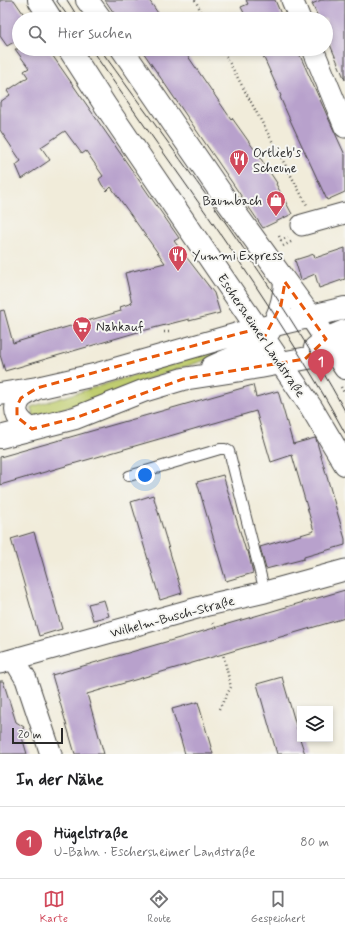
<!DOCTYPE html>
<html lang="de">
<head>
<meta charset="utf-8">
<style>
  :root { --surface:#fff; --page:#f2f2f2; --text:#202124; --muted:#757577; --line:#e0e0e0; --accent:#d1495b }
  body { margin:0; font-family:Mynerve,sans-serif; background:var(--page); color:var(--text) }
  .controls { position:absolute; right:12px; bottom:12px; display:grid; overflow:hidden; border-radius:0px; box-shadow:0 2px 6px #0003 }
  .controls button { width:36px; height:36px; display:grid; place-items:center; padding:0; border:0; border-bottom:1px solid var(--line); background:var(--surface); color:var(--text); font:20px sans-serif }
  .scale { position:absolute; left:12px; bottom:10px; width:51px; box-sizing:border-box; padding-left:4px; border:2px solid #2b2b2b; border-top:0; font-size:11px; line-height:14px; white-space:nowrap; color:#2b2b2b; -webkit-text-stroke:3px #f6f6f2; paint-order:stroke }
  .you { position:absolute; left:145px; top:475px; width:14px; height:14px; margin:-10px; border:3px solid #fff; border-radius:50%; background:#1a73e8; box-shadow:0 0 0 6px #1a73e833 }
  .badge { display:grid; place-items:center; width:26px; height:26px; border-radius:50%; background:var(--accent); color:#fff; font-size:13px; font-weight:700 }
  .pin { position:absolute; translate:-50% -33px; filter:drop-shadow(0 1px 2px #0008) }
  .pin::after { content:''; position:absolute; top:21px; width:14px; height:12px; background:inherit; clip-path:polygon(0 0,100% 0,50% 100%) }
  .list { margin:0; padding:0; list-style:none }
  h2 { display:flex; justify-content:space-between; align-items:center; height:52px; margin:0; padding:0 16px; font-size:17px }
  h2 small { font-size:13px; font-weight:400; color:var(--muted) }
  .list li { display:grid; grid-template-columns:26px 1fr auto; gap:12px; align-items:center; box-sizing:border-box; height:72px; padding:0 16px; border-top:1px solid var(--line) }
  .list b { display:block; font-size:15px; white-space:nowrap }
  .list p { margin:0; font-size:13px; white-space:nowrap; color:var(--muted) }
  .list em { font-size:13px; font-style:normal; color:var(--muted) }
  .icon { flex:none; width:22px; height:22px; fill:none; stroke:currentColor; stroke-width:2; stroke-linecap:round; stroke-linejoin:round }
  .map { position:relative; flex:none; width:345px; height:754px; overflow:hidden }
  .search { position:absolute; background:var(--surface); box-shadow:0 2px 6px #0003; left:12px; right:12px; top:12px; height:44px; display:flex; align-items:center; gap:10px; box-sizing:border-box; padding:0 14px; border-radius:22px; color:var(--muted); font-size:15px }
  .sheet { height:124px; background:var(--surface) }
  nav { display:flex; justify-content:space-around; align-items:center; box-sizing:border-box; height:56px; border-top:1px solid var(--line); background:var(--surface); font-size:11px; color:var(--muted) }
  nav a { display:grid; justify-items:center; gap:2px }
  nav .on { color:var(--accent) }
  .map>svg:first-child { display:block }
  .grass { fill:#c0cd6f; stroke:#767c4d }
  .building { fill:#b8a1cc }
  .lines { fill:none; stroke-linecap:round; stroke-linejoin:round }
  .service-casing { stroke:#494845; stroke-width:12 }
  .minor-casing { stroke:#494845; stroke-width:23 }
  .primary-casing { stroke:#494845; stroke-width:24 }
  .path { stroke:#494845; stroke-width:2.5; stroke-dasharray:1 3; stroke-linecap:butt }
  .service { stroke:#fff; stroke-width:10 }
  .minor { stroke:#fff; stroke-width:21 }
  .primary { stroke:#fff; stroke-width:22 }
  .tram { stroke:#2b2b2b; stroke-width:1 }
  .marked { fill:none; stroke:#e8590c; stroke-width:3; stroke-dasharray:8 5; stroke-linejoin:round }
  .labels { text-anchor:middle; stroke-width:4; stroke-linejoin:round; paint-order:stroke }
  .poi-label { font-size:13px; fill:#2b2b2b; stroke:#f6f6f2; text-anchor:start }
  .street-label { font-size:13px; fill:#2b2b2b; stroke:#f6f6f2 }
</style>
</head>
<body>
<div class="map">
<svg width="345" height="754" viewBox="0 0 345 754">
  <rect width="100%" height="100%" fill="#f6f6f2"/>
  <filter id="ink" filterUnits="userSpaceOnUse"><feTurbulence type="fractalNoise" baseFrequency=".025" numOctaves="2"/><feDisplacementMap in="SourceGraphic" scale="8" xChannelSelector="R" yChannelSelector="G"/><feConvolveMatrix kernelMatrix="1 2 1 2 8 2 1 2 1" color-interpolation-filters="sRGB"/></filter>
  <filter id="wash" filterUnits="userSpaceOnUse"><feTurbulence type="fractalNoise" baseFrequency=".012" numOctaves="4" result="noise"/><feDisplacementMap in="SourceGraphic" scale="16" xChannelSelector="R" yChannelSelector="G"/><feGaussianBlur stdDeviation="0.9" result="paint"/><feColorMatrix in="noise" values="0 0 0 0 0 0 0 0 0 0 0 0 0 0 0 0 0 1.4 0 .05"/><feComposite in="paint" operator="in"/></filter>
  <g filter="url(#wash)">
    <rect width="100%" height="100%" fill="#f1ecda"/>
    <path class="grass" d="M236 344 237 350 159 375 117 392 34 418 31 407Z"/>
    <g id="blocks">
      <path class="building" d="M0 0H14L27 19H19V39L7 46 0 36Z
        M105 0H149L162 19H118Z
        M246 0H275L283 19H247L241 7 248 4Z
        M321 0H345V80L326 35V19H319L312 4Z
        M15 49H48L179 238 174 241 214 293 220 313 189 321V319L138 332 5 371 0 355V311L4 310 13 343 121 311 120 307 132 303 125 273 165 263 111 187 107 191 102 185 99 179 103 176 86 151 82 154 65 131 41 147 50 160 22 179 16 165 21 161 0 130V102L10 95 7 91 28 77 24 71 29 68Z
        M141 49H183L231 119 232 118 259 156 277 183 276 184 292 214 263 228Z
        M260 49H297L345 155V192L327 200 291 122 280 97 281 96Z
        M345 248V279L319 288 315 274 301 280 295 260 314 254 315 258Z
        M253 385 256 397 278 391 293 444 315 438 316 439 345 539V545L304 557V559L266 569 260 547 314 531 292 455 271 462 256 411 0 485V457Z
        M223 475 246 551H248L253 573 226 581 197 482Z
        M153 495 182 593 160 600 131 502Z
        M34 532 62 629 39 636 11 539Z
        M345 590V618L87 694 104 754H75L52 675Z
        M104 600 109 616 93 620 88 604Z
        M282 677 300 739 305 754H277L257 684Z
        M0 681H3L16 722 24 727 21 734 27 754H0Z
        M198 702 213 754H185L172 709Z"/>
    </g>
  </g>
  <g filter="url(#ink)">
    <use href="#blocks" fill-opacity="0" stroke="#494845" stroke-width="1"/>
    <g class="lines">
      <defs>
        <path id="service" d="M129 476 220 449H225L229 451 265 592"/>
        <path id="minor" d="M292 0 300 19
          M313 49 345 127
          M302 225 345 213
          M14 659 26 679 51 754
          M0 663 208 605 265 592 345 570"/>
        <path id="primary" d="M39 0 51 19
          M87 0 101 19
          M69 49 105 105 311 407 345 464
          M122 49 226 200 311 317 345 368
          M315 348 326 339 345 331
          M212 367C224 361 237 357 249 351 272 338 284 306 285 282
          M0 394 37 388 94 375 241 333 345 308
          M32 429C20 423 10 411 21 398 25 394 32 391 37 388
          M0 437 75 418 143 391 183 379 260 367 345 351"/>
      </defs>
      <use href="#service" class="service-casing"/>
      <use href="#minor" class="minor-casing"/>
      <use href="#primary" class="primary-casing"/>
      <path class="path" d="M195 0 205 19
        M222 49 307 205
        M279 236 281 240 288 237
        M283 246 293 241
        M164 332H169
        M341 387 345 394
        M213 623 215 628
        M219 709 231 687 223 654"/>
      <use href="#service" class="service"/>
      <use href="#minor" class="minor"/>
      <use href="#primary" class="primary"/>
      <path class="tram" d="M56 0 70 19
        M67 0 79 19
        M91 49C178 176 272 298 345 433
        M100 49C185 167 275 283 345 411"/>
    </g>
  </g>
  <path class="marked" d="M285 282 326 339 305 359 183 379 75 418 32 429 17 417V406L21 398 37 388 241 333 258 329 264 338 281 305Z"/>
  <defs>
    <symbol id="restaurant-pin" viewBox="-11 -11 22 30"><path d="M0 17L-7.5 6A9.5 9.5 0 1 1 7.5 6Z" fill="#d1495b" stroke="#f6f6f2"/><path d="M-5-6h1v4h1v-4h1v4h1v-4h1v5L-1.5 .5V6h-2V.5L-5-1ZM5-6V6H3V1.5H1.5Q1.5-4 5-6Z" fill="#fff"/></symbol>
    <symbol id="shop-pin" viewBox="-11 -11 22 30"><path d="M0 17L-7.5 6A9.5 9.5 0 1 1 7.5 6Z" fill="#d1495b" stroke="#f6f6f2"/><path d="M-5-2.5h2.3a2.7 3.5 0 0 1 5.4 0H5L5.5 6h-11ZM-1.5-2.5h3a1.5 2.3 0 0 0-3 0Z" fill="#fff"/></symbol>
    <symbol id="supermarket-pin" viewBox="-11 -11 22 30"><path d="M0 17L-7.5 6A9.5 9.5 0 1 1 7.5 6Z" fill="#d1495b" stroke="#f6f6f2"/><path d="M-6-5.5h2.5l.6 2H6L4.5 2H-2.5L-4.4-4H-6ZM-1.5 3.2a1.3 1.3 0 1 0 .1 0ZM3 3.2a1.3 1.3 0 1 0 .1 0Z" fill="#fff"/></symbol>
  </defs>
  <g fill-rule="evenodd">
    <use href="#restaurant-pin" x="228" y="148" width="22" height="30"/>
    <use href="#shop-pin" x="265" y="189" width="22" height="30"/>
    <use href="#restaurant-pin" x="167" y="244" width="22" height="30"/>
    <use href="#supermarket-pin" x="71" y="315" width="22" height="30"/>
  </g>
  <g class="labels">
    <g class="poi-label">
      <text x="253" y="157">Ortlieb's<tspan x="253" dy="15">Scheune</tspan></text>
      <text x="262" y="205" text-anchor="end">Baumbach</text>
      <text x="192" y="260">Yummi Express</text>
      <text x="96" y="331">Nahkauf</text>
    </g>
    <g class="street-label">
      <text transform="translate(262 335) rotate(56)" y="5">Eschersheimer Landstraße</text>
      <text transform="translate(172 616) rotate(-15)" y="5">Wilhelm-Busch-Straße</text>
    </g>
  </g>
</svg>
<div class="controls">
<button><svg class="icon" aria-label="layers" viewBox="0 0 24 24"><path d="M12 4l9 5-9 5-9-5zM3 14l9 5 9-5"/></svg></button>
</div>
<div class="scale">20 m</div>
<div class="you"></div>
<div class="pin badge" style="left:321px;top:382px">1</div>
<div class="search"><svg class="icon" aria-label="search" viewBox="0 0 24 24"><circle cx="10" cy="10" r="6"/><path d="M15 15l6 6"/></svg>Hier suchen</div>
</div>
<section class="sheet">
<h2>In der Nähe<small></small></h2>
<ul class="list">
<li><span class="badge">1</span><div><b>Hügelstraße</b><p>U-Bahn · Eschersheimer Landstraße</p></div><em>80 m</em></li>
</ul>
</section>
<nav>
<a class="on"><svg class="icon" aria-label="map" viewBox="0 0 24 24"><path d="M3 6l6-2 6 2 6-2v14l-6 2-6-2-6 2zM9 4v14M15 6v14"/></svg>Karte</a>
<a><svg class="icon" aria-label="directions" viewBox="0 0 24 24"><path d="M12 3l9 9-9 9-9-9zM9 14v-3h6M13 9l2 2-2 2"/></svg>Route</a>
<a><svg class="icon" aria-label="saved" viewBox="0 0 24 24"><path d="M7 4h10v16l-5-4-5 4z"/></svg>Gespeichert</a>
</nav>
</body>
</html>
